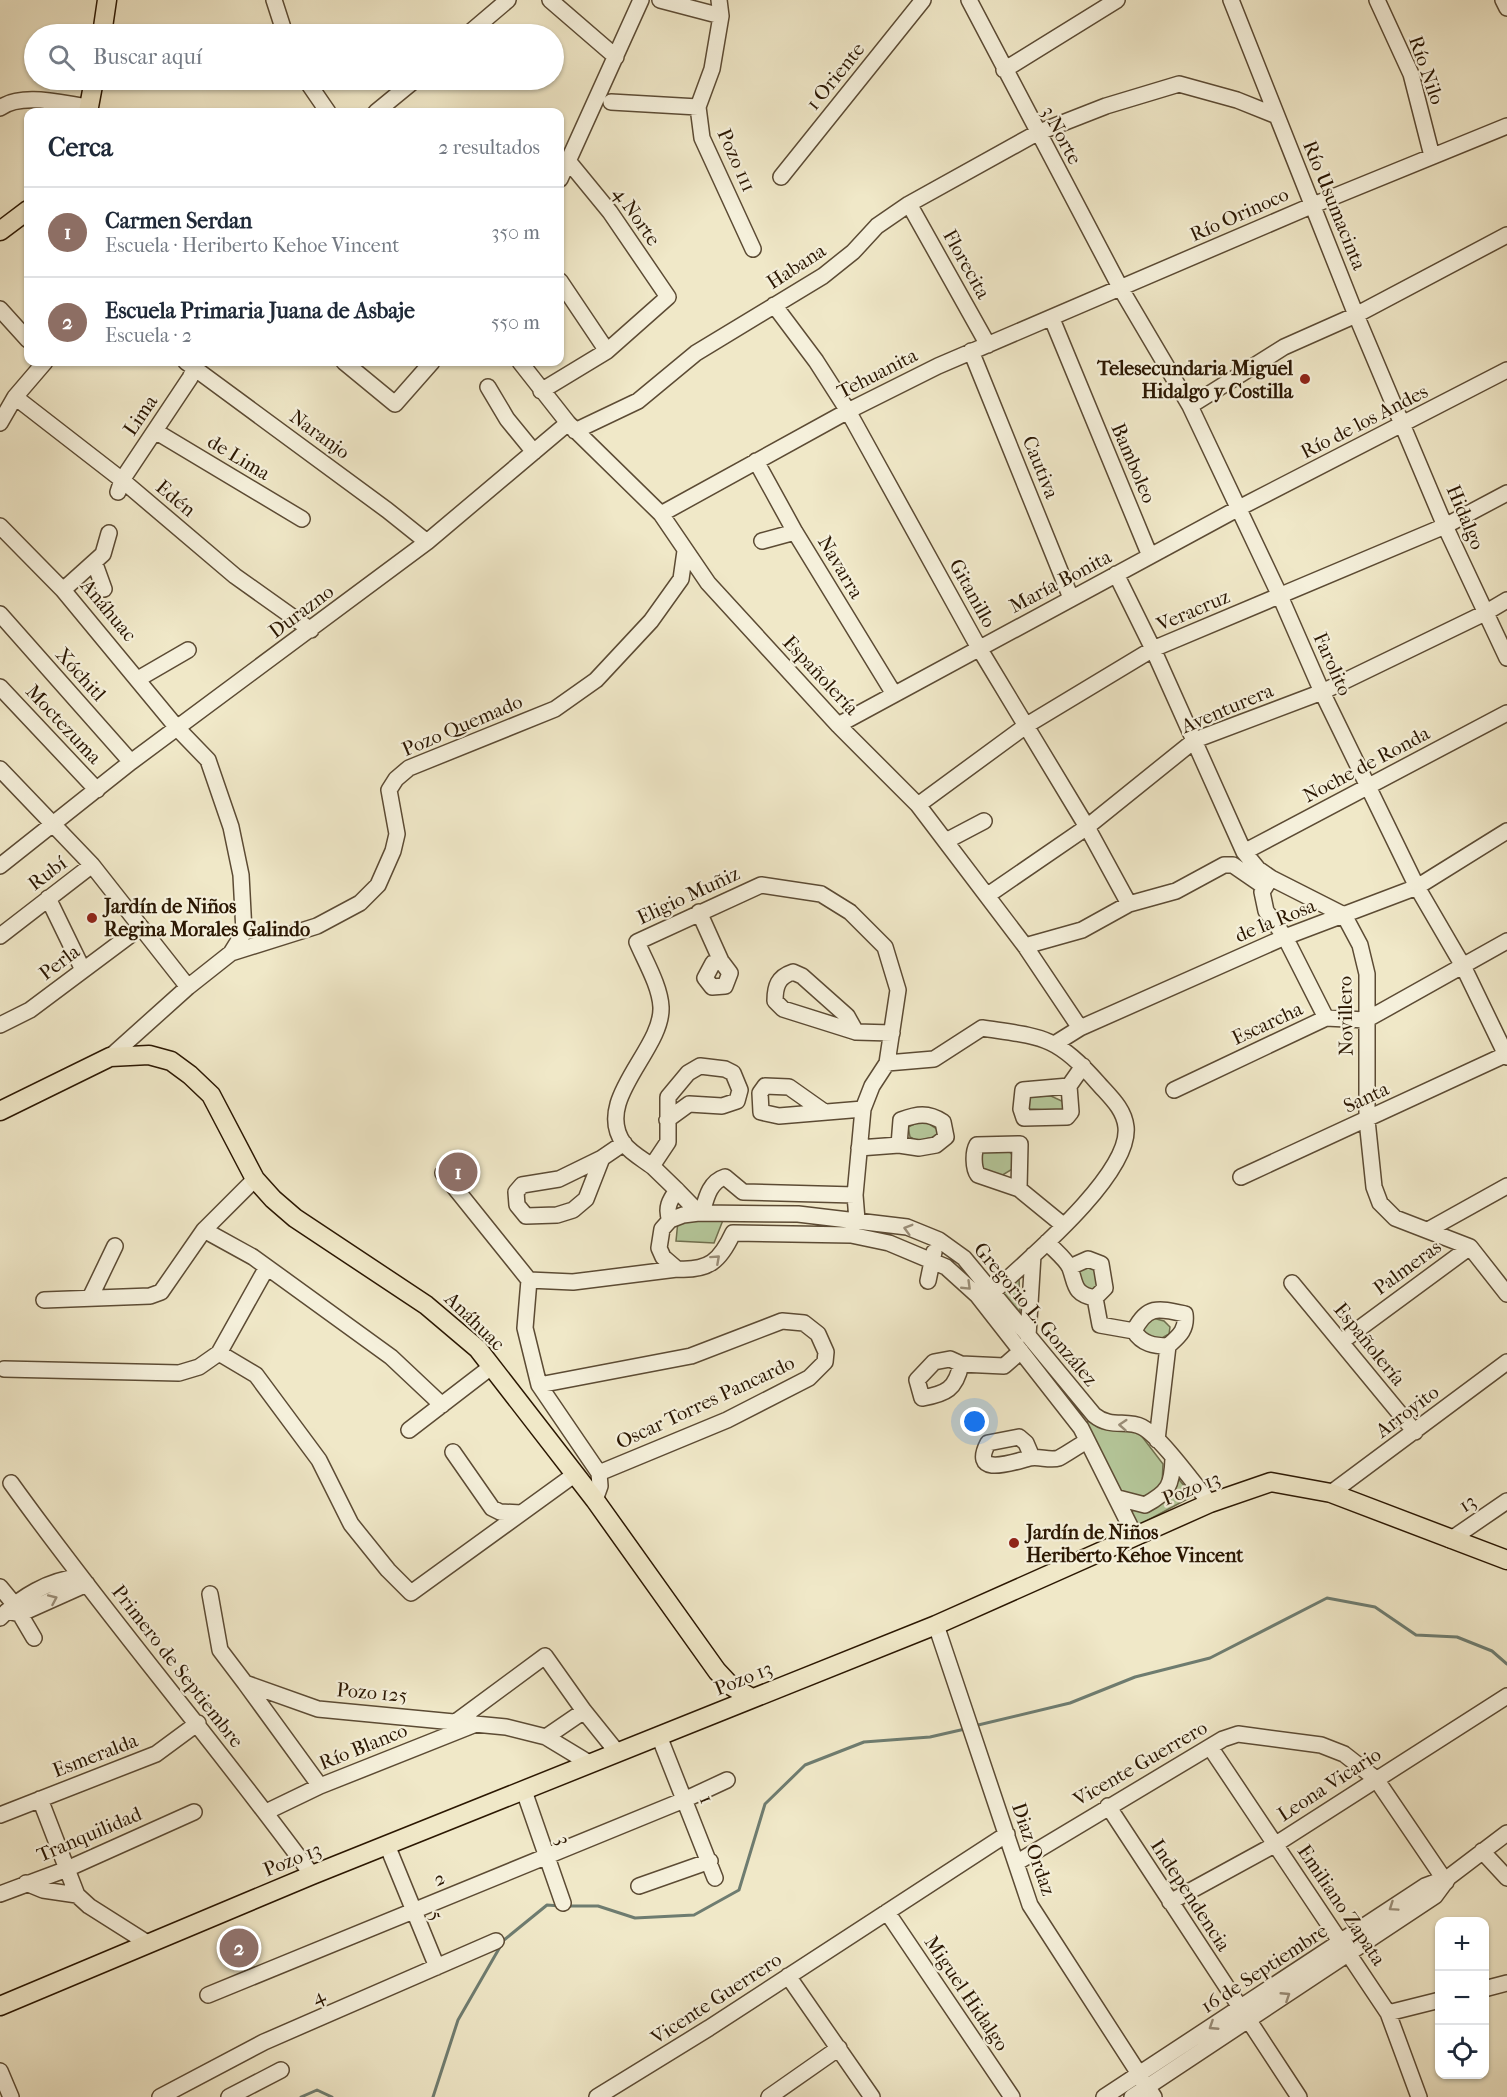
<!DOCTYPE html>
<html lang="es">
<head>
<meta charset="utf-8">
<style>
  :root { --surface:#fff; --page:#f2f2f3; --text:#1f2937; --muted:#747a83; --line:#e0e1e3; --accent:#8f2418 }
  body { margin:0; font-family:"IM FELL French Canon",serif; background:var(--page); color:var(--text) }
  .controls { position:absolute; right:18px; bottom:18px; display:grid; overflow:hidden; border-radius:12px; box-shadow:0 2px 4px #0004 }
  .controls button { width:54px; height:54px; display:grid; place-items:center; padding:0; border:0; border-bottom:2px solid var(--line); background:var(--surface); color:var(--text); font:30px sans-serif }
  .you { position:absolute; left:975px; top:1422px; width:21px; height:21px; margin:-15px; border:4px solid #fff; border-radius:50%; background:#1a73e8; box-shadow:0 0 0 9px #1a73e833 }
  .badge { display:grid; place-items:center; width:39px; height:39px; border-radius:50%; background:var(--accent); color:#fff; font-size:20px; font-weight:700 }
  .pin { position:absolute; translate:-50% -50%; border:3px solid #fff; box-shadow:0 2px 6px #0006 }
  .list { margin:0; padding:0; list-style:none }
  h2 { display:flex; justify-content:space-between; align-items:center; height:78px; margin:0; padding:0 24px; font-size:26px }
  h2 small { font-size:20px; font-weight:400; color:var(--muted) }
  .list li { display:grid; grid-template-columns:39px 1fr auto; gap:18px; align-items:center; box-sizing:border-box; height:90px; padding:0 24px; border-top:2px solid var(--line) }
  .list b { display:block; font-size:22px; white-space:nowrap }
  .list p { margin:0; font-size:20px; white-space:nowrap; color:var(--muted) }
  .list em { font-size:20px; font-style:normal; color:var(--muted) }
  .icon { flex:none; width:33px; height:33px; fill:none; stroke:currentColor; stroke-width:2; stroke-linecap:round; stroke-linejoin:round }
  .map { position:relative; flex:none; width:1507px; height:2097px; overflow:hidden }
  .search { position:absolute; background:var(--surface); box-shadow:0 2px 4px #0004; left:24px; top:24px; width:540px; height:66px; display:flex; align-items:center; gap:15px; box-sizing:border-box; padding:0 21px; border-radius:33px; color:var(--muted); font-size:22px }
  .panel { position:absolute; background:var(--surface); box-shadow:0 2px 4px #0004; left:24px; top:108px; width:540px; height:258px; border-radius:12px }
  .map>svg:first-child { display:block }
  .green { fill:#b5c79a; stroke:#706f4e; stroke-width:1.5 }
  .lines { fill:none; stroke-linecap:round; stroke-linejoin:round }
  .stream { stroke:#6e7c70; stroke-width:3 }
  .minor-casing { stroke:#5c4b34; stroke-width:18 }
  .major-casing { stroke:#2b1702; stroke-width:21 }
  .minor { stroke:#f5f0db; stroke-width:15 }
  .major { stroke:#f0e8c8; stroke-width:18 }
  .oneway { stroke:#9a8e79 }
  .poi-dot { fill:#8f2418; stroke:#f5f0db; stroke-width:2 }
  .labels { text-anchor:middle; stroke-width:4.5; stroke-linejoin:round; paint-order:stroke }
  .street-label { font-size:20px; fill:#2b1702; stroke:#f5f0db }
  .poi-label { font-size:20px; font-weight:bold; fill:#2b1702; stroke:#f5f0db; text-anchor:start }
</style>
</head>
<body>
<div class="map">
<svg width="1507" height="2097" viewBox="0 0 1507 2097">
  <rect width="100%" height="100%" fill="#f0e8c8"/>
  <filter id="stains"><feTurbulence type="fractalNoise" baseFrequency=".00333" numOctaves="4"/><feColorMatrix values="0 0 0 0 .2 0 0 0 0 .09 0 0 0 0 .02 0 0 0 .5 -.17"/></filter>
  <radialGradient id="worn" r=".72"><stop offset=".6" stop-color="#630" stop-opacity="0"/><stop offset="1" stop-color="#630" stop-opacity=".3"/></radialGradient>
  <path class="green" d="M1034 1096H1051L1064 1102 1066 1108 1062 1111 1030 1109 1026 1107 1027 1099Z
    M919 1122H926L937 1129V1136L918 1141 910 1137 908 1127Z
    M1008 1150 1014 1157V1168L1001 1176 985 1174 976 1160 979 1152Z
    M687 1215 723 1220 714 1243 676 1241 678 1221Z
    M1096 1265 1102 1290 1087 1293 1076 1271 1079 1266Z
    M1019 1276 1020 1312 1001 1293Z
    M1149 1317 1164 1321 1170 1327 1169 1334 1162 1338 1152 1339 1136 1325Z
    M1088 1421 1098 1426 1137 1430 1163 1464 1162 1485 1146 1500 1125 1498 1086 1426Z
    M1175 1475 1193 1496 1137 1526 1122 1502 1143 1506Z"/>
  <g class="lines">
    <path class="stream" d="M974 1726 1070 1703 1135 1677 1210 1658 1327 1598 1375 1607 1416 1635 1457 1637 1492 1651 1507 1664
      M567 1906H598L635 1918 694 1915 739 1890 765 1804 805 1765 864 1742 930 1737 965 1729
      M301 2097 317 2090 332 2097
      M433 2097 458 2020 504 1940 547 1905 560 1906"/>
    <defs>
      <path id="minor" d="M274 0 285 34
        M550 0 616 57
        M660 0 721 16
        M719 0 721 16 712 69 698 107 702 138 753 249
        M969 0 1121 289 1190 406 1280 596 1322 692 1417 887 1463 966 1507 1057
        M1231 0 1356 315 1445 526 1507 658
        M1377 0 1411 74 1432 156
        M1503 0 1507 8
        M468 34 508 0
        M1004 70 1117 0
        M306 80 328 112
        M611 102 698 107
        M0 108C22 92 64 104 90 107
        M376 112 415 80
        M781 177 923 0
        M560 179 641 0
        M909 204 988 345
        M560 281 607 351
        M774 305 816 361 848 411 979 648 1087 827 1129 904
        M0 309 28 340
        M1052 319 1150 556
        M971 351 1071 598
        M186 362 387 510 427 542
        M344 362 395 404 432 362
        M520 362 568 423 661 514 708 583 838 725 918 805 1025 946 1080 1028
        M488 387 507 419 534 452
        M541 391 607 351 668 297 610 212 569 162
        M15 397 122 480 235 576 311 630
        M1190 406 1284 347 1356 315 1507 235
        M0 423 15 397 45 362
        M155 431 302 519
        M575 431 638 401 696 353 823 276 853 252 877 226 909 204 1037 133 1106 106 1179 84 1237 100 1277 116
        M756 461 795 532 894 694
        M118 492 122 480 190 378 197 362
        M661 514 848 411 938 366 1311 206 1507 126
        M0 526 63 590 178 729 208 760 231 827 241 875 244 932 231 953
        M762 541 795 532
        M95 564 104 589
        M1116 574 1153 649 1244 852 1258 869 1271 878 1344 915 1360 945 1367 974V1120L1374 1187 1380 1203 1395 1218 1470 1247 1507 1294
        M63 590 103 554 109 533
        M0 614 131 762
        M138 679 188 650
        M0 687 97 790
        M838 725 1239 508 1507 370
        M0 769 92 865 188 987
        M918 805 1027 725 1153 649 1445 526 1507 493
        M946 841 984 821
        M1244 852 1507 713
        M0 866 131 762 427 542 568 423
        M1269 881 1262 892 1266 911 1285 937 1326 1018
        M988 895 1087 827 1195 740 1322 692 1485 613 1507 600
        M48 898 83 970
        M699 912 721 961 730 973 725 986 712 987 705 978 713 963 721 961
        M0 936 92 865
        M1025 946 1082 930 1129 904 1176 891 1224 865H1233L1265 887
        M0 1025 30 1010 141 927
        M856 1032 847 1016 802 976 793 972C778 977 775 986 775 1001L783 1009 856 1032 892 1033
        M1056 1043 1080 1028 1285 937 1417 887 1507 831
        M110 1057 188 987 231 953 317 926 360 903 378 885 393 851 397 834 389 790 396 779 409 768 555 709 596 680 651 621 681 579 685 551
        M887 1063 934 1059 982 1028C1041 1037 1056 1035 1097 1082 1109 1096 1124 1108 1126 1127 1131 1174 1028 1260 994 1291
        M1069 1086 1023 1090 1021 1109 1024 1118 1067 1117 1071 1112 1069 1086 1083 1066
        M1174 1090 1326 1018 1366 1020 1507 941
        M823 1111 789 1087 765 1086 760 1093 761 1112 779 1116 863 1109
        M859 1148 899 1145 919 1148 936 1145 946 1137 943 1122C928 1112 917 1114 901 1120L899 1145
        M602 1158 559 1179 522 1185 516 1192 517 1205 526 1216 557 1215 573 1210 586 1199 602 1158 624 1143
        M652 1166 668 1142V1097L688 1073 700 1066 725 1069 733 1073 740 1090 737 1101 722 1106 689 1104 667 1120
        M443 1173 529 1280 525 1328 539 1385 599 1473 600 1486 595 1500
        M1241 1177 1507 1054
        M1019 1189 1020 1144 977 1145C973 1152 973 1168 978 1175L1019 1189 1063 1225
        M699 1213C684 1197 669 1182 653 1167 644 1160 631 1153 624 1144 592 1100 663 1050 661 1007 660 986 645 961 637 942L761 885 821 894 850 912 885 947 898 990 887 1063 872 1086 863 1109 855 1195 857 1220
        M702 1213C706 1199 709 1182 725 1177L743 1192 855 1195
        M670 1220C665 1208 670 1200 677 1190
        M204 1230 253 1257 391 1357 442 1405
        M1428 1230 1507 1186
        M1047 1242C1053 1249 1066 1259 1070 1268 1076 1284 1073 1294 1095 1298L1105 1288 1101 1264 1088 1259 1070 1267
        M529 1280 573 1282 677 1269
        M928 1281 934 1252
        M1292 1283 1415 1432
        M90 1298 115 1246
        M1095 1298 1100 1325 1134 1331
        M44 1300 150 1296 161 1292 204 1230 255 1179
        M1028 1336 1033 1255
        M1341 1342 1470 1247
        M219 1353 267 1267
        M961 1364C956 1389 946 1394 922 1398L917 1380 934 1362 950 1359 961 1364 1004 1366 1021 1351
        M4 1369 179 1373 199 1367 219 1353 256 1375 319 1460 351 1524 388 1570 411 1593 574 1475
        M539 1385 691 1356 782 1321 804 1323 818 1334 826 1352 825 1362 809 1378 727 1420 599 1473
        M409 1430 491 1367
        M1157 1440 1168 1346C1179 1336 1187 1330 1185 1314 1158 1308 1147 1305 1134 1331 1142 1344 1154 1346 1168 1346
        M453 1452 492 1508 500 1512 521 1513
        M1032 1457 1026 1443 1019 1437 988 1443C969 1479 1016 1461 1030 1458 1039 1456 1050 1461 1059 1458 1068 1453 1078 1446 1087 1441
        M11 1483C107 1617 215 1742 312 1875
        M1331 1493 1507 1362
        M1118 1498 1145 1505C1169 1492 1172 1485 1173 1459
        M1135 1536 1081 1428 977 1295 946 1267 889 1243 851 1235 733 1233C720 1261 709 1271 677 1269L663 1257 659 1248 662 1229 670 1220 683 1215 699 1213 798 1214 907 1227 939 1240 964 1258 1094 1415C1111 1429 1126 1419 1142 1427 1161 1437 1195 1485 1210 1503
        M1450 1540 1507 1501
        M0 1587 14 1604 34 1638
        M210 1594 220 1650 245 1683 318 1709 506 1727 546 1737 589 1763
        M7 1611 20 1614 87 1584
        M0 1618C20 1597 49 1580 79 1577
        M936 1625 1030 1905 1154 2097
        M245 1683 320 1786
        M457 1721 545 1656 584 1711 617 1752
        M659 1736 715 1878
        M546 1737 584 1711
        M1210 1747 1388 2013 1419 2097
        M524 1791 563 1903
        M40 1799 77 1895 89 1906 149 1944
        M1108 1806 1299 2097
        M266 1812 320 1786 476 1724
        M0 1815 156 1754 198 1723
        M387 1845 437 1967
        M1482 1851 1507 1878
        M1016 1863 1223 1739 1238 1734 1321 1745 1344 1754 1376 1779 1446 1882
        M26 1883 43 1890 77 1895
        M639 1886 710 1861
        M0 1894 67 1869 194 1812
        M1170 1902 1276 1844 1507 1696
        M887 1912 1012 2097
        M788 1976 872 2097
        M1484 1989 1507 1983
        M208 1995 684 1800 727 1780
        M1388 2013 1440 2000
        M0 2071 11 2097
        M160 2097 264 2042 496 1941
        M229 2097 281 2070
        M597 2097 709 2028 1007 1834
        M769 2097 839 2048
        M1104 2097 1425 1886 1449 1877
        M1132 2097 1435 1896 1449 1877 1507 1833"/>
      <path id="major" d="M102 34 107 0
        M88 112 94 80
        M0 231 28 210
        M0 1111 110 1057 149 1055 171 1061 190 1075 211 1095 255 1179 273 1199 295 1218 426 1305 478 1349 595 1500 717 1671 731 1686 752 1698
        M0 2006 312 1875 936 1625 1210 1503 1271 1482 1331 1493 1507 1560"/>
    </defs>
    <use href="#minor" class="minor-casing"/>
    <use href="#major" class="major-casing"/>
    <use href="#minor" class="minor"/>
    <use href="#major" class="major"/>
  </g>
  <defs><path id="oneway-chevron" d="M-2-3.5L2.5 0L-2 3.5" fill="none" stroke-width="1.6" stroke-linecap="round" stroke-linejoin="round" transform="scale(1.5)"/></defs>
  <g class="oneway">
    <use href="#oneway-chevron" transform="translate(908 1229) rotate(-164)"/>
    <use href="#oneway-chevron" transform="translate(716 1259) rotate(-42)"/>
    <use href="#oneway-chevron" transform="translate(967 1286) rotate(44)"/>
    <use href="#oneway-chevron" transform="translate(1123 1425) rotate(-176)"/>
    <use href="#oneway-chevron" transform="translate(53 1599) rotate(-24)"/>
    <use href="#oneway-chevron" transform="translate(1393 1907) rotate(146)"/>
    <use href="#oneway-chevron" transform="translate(1286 1996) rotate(-33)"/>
    <use href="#oneway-chevron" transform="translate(1213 2026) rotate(147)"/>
  </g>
  <g class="poi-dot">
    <circle cx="1305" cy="379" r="6"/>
    <circle cx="92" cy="918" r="6"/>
    <circle cx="1014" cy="1543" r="6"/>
  </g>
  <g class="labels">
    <g class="street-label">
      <text transform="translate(1427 70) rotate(71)" y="7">Río Nilo</text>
      <text transform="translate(835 76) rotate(-51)" y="7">1 Oriente</text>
      <text transform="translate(1062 135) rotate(62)" y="7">3 Norte</text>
      <text transform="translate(737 160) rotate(66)" y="7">Pozo 111</text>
      <text transform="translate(1335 205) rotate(68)" y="7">Río Usumacinta</text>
      <text transform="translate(1239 214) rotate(-24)" y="7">Río Orinoco</text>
      <text transform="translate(637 216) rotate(55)" y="7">4 Norte</text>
      <text transform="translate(967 264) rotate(61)" y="7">Florecita</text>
      <text transform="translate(796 266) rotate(-33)" y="7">Habana</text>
      <text transform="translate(877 373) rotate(-27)" y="7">Tehuanita</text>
      <text transform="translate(140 415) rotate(-56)" y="7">Lima</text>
      <text transform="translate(1364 421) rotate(-27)" y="7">Río de los Andes</text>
      <text transform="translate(320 434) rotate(36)" y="7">Naranjo</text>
      <text transform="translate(239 457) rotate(31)" y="7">de Lima</text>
      <text transform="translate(1134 463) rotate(67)" y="7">Bamboleo</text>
      <text transform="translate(1041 467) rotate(68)" y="7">Cautiva</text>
      <text transform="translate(176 498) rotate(40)" y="7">Edén</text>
      <text transform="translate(1466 517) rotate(67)" y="7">Hidalgo</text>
      <text transform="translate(841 567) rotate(59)" y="7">Navarra</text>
      <text transform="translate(1060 581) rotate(-28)" y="7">María Bonita</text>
      <text transform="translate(973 593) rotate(61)" y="7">Gitanillo</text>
      <text transform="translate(109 610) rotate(50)" y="7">Anáhuac</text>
      <text transform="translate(1193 610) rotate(-23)" y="7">Veracruz</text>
      <text transform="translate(301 611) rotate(-37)" y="7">Durazno</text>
      <text transform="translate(1333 664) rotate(66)" y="7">Farolito</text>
      <text transform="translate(81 674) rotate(48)" y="7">Xóchitl</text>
      <text transform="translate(821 675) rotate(47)" y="7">Españolería</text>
      <text transform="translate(1227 708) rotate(-23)" y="7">Aventurera</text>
      <text transform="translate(64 724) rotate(47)" y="7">Moctezuma</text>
      <text transform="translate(462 725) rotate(-23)" y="7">Pozo Quemado</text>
      <text transform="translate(1366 764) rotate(-28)" y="7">Noche de Ronda</text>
      <text transform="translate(47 873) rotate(-37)" y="7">Rubí</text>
      <text transform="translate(688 895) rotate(-25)" y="7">Eligio Muñiz</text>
      <text transform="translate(1275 920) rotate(-22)" y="7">de la Rosa</text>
      <text transform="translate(59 962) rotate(-37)" y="7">Perla</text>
      <text transform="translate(1345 1016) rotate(-91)" y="7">Novillero</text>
      <text transform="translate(1267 1023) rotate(-25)" y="7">Escarcha</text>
      <text transform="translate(1366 1097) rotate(-25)" y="7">Santa</text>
      <text transform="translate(1407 1267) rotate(-36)" y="7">Palmeras</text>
      <text transform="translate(1036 1314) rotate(50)" y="7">Gregorio L. González</text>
      <text transform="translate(475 1321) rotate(44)" y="7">Anáhuac</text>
      <text transform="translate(1370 1344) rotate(51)" y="7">Españolería</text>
      <text transform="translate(705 1402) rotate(-25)" y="7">Oscar Torres Pancardo</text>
      <text transform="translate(1407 1411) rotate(-37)" y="7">Arroyito</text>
      <text transform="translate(1191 1488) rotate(-22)" y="7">Pozo 13</text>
      <text transform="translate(1467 1503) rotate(-34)" y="7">13</text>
      <text transform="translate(178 1666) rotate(52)" y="7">Primero de Septiembre</text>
      <text transform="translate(743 1678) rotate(-22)" y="7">Pozo 13</text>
      <text transform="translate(372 1692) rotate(5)" y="7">Pozo 125</text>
      <text transform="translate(363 1746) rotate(-22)" y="7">Río Blanco</text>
      <text transform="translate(95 1755) rotate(-21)" y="7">Esmeralda</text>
      <text transform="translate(1140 1763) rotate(-30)" y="7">Vicente Guerrero</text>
      <text transform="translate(1329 1784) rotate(-33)" y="7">Leona Vicario</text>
      <text transform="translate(707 1799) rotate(67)" y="7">1</text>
      <text transform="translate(89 1834) rotate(-23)" y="7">Tranquilidad</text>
      <text transform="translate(564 1840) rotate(71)" y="7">3</text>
      <text transform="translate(1034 1849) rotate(71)" y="7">Diaz Ordaz</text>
      <text transform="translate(292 1859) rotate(-22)" y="7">Pozo 13</text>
      <text transform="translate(439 1878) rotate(-22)" y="7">2</text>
      <text transform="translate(1191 1895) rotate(57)" y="7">Independencia</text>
      <text transform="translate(1342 1905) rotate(56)" y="7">Emiliano Zapata</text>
      <text transform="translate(437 1915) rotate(66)" y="7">5</text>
      <text transform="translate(1264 1968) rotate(-33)" y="7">16 de Septiembre</text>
      <text transform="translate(967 1993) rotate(56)" y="7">Miguel Hidalgo</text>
      <text transform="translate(318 1996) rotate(-24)" y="7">4</text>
      <text transform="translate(716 1998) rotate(-33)" y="7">Vicente Guerrero</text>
    </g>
    <g class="poi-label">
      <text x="1293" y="375" text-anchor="end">Telesecundaria Miguel<tspan x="1293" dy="23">Hidalgo y Costilla</tspan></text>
      <text x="104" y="913">Jardín de Niños<tspan x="104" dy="23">Regina Morales Galindo</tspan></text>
      <text x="1026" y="1539">Jardín de Niños<tspan x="1026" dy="23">Heriberto Kehoe Vincent</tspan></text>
    </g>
  </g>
  <rect width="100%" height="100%" filter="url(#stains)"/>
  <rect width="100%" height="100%" fill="url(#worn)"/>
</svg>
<div class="controls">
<button>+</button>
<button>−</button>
<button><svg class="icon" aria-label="locate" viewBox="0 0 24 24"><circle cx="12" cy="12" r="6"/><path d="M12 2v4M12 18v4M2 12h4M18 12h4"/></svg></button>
</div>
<div class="you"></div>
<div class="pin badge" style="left:458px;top:1172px;background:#8d6e63">1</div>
<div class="pin badge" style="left:239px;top:1948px;background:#8d6e63">2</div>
<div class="search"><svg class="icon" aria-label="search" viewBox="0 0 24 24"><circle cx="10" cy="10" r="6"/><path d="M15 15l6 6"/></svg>Buscar aquí</div>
<section class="panel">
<h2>Cerca<small>2 resultados</small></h2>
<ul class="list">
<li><span class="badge" style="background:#8d6e63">1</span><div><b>Carmen Serdan</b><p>Escuela · Heriberto Kehoe Vincent</p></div><em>350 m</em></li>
<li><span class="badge" style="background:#8d6e63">2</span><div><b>Escuela Primaria Juana de Asbaje</b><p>Escuela · 2</p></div><em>550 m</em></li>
</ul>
</section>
</div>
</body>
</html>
